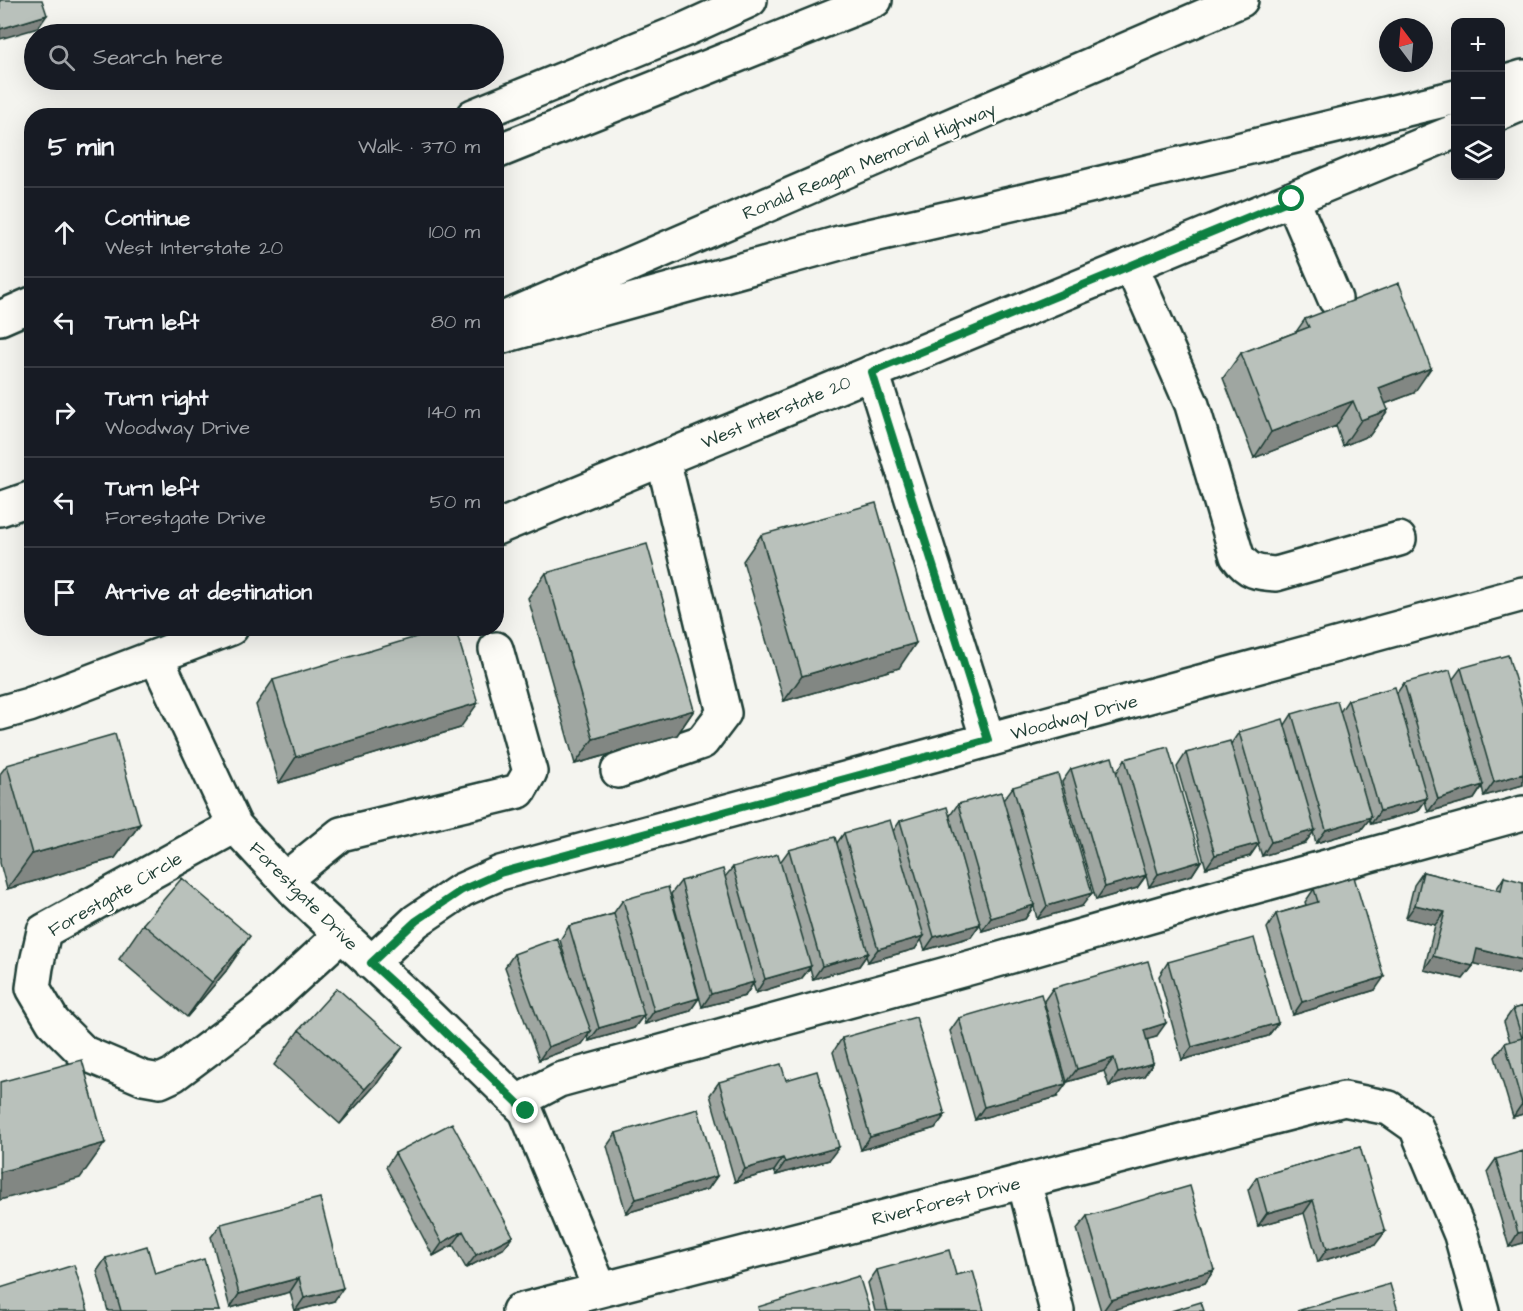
<!DOCTYPE html>
<html lang="en">
<head>
<meta charset="utf-8">
<style>
  :root { --surface:#171b24; --page:#242831; --text:#f1f3f6; --muted:#9ea1a6; --line:#363941 }
  body { margin:0; font-family:"Architects Daughter",sans-serif; background:var(--page); color:var(--text) }
  .controls { position:absolute; right:18px; top:18px; display:grid; overflow:hidden; border-radius:12px; box-shadow:0 6px 24px #0002 }
  .controls button { width:54px; height:54px; display:grid; place-items:center; padding:0; border:0; border-bottom:2px solid var(--line); background:var(--surface); color:var(--text); font:30px sans-serif }
  .compass { position:absolute; left:1379px; top:18px; width:54px; height:54px; border-radius:50%; background:var(--surface); box-shadow:0 6px 24px #0002; rotate:344deg }
  .stop { position:absolute; width:18px; height:18px; margin:-14px; border:4px solid #0b8043; border-radius:50%; background:#fff }
  .stop.end { background:#0b8043; border-color:#fff; box-shadow:0 2px 6px #0008 }
  .list { margin:0; padding:0; list-style:none }
  h2 { display:flex; justify-content:space-between; align-items:center; height:78px; margin:0; padding:0 24px; font-size:26px }
  h2 small { font-size:20px; font-weight:400; color:var(--muted) }
  .list li { display:grid; grid-template-columns:39px 1fr auto; gap:18px; align-items:center; box-sizing:border-box; height:90px; padding:0 24px; border-top:2px solid var(--line) }
  .list b { display:block; font-size:22px; white-space:nowrap }
  .list p { margin:0; font-size:20px; white-space:nowrap; color:var(--muted) }
  .list em { font-size:20px; font-style:normal; color:var(--muted) }
  .icon { flex:none; width:33px; height:33px; fill:none; stroke:currentColor; stroke-width:2; stroke-linecap:round; stroke-linejoin:round }
  .map { position:relative; flex:none; width:1523px; height:1311px; overflow:hidden }
  .search { position:absolute; background:var(--surface); box-shadow:0 6px 24px #0002; left:24px; top:24px; width:480px; height:66px; display:flex; align-items:center; gap:15px; box-sizing:border-box; padding:0 21px; border-radius:33px; color:var(--muted); font-size:22px }
  .panel { position:absolute; background:var(--surface); box-shadow:0 6px 24px #0002; left:24px; top:108px; width:480px; height:528px; border-radius:24px }
  .map>svg:first-child { display:block }
  .lines { fill:none; stroke-linecap:round; stroke-linejoin:round }
  .minor-casing { stroke:#1f3d34; stroke-width:38 }
  .major-casing { stroke:#1f3d34; stroke-width:38 }
  .highway-casing { stroke:#1f3d34; stroke-width:38 }
  .minor { stroke:#fdfcf7; stroke-width:33 }
  .major { stroke:#fdfcf7; stroke-width:33 }
  .highway { stroke:#fdfcf7; stroke-width:33 }
  .wall { fill:#9fa6a1; stroke:#1f3d34; stroke-width:1.5 }
  .shaded-wall { fill:#828783; stroke:#1f3d34; stroke-width:1.5 }
  .building { fill:#b9c1bb; stroke:#1f3d34; stroke-width:1.5 }
  .route { stroke:#0b8043; stroke-width:8 }
  .labels { text-anchor:middle; stroke-width:4.5; stroke-linejoin:round; paint-order:stroke }
  .street-label { font-size:18px; fill:#1f3d34; stroke:#fdfcf7 }
</style>
</head>
<body>
<div class="map">
<svg width="1523" height="1311" viewBox="0 0 1523 1311">
  <rect width="100%" height="100%" fill="#f4f4ef"/>
  <filter id="ink" filterUnits="userSpaceOnUse"><feTurbulence type="fractalNoise" baseFrequency=".0167" numOctaves="2"/><feDisplacementMap in="SourceGraphic" scale="12" xChannelSelector="R" yChannelSelector="G"/><feConvolveMatrix kernelMatrix="1 2 1 2 8 2 1 2 1" color-interpolation-filters="sRGB"/></filter>
  <g filter="url(#ink)">
    <g class="lines">
      <defs>
        <path id="minor" d="M1292 199 1335 299
          M1131 265 1192 405 1237 556C1248 572 1258 573 1276 574L1399 539
          M872 372 988 740
          M156 657 235 826 297 893 416 1004 526 1111 600 1289
          M618 771 702 742 724 713 663 459
          M235 826 44 931 36 967 33 988 53 1022 84 1053 143 1078 160 1081 173 1075 261 1009 341 935
          M285 879 341 834 519 791 530 772 496 649
          M371 963 416 921 462 890 500 873 1523 594
          M517 1102 559 1080 976 966 1242 890 1523 813
          M1024 1181 1057 1311
          M519 1311 1344 1099 1389 1108 1416 1127 1461 1235 1482 1311"/>
        <path id="major" d="M1500 113 1523 103
          M496 528 1456 131
          M0 713 29 705 231 628"/>
        <path id="highway" d="M1500 84 1523 77
          M473 116 684 30 750 0
          M496 152 875 0
          M0 318 32 304
          M501 320 1241 0
          M496 338 843 242 1081 188 1456 97
          M0 509 32 498"/>
      </defs>
      <use href="#minor" class="minor-casing"/>
      <use href="#major" class="major-casing"/>
      <use href="#highway" class="highway-casing"/>
      <use href="#minor" class="minor"/>
      <use href="#major" class="major"/>
      <use href="#highway" class="highway"/>
    </g>
    <path class="wall" d="M1305 319 1414 393 1385 404 1388 410 1370 435 1343 446 1336 426 1254 458 1223 378 1241 353 1296 332Z
      M761 535 899 668 784 701 743 561Z
      M546 573 694 710 677 735 575 764 528 598Z
      M1461 668 1523 707V785L1484 796 1482 787 1474 799 1428 812 1425 801 1418 811 1371 824 1369 819 1361 830 1316 843 1313 832 1305 843 1262 856 1258 844 1250 856 1206 868 1177 767 1186 753 1231 744 1239 732 1285 725 1292 714 1340 712 1348 700 1397 693 1404 683 1453 679Z
      M273 680 460 728 279 783 256 705Z
      M1125 759 1201 861 1192 875 1149 887 1146 876 1137 888 1096 900 1062 782 1071 769 1117 772Z
      M7 765 140 824 115 858 7 889 0 863V774Z
      M1013 787 1082 906 1037 919 1034 906 1025 919 982 931 980 924 971 937 925 950 921 939 915 949 868 962 866 956 859 966 813 979 810 968 801 979 756 993 753 984 745 996 702 1007 671 894 681 881 725 877 733 867 781 861 789 850 837 843 844 833 894 830 900 821 949 817 958 804 1004 799Z
      M1423 872 1496 890 1504 877 1518 974 1473 963V966L1463 979 1424 970 1435 925 1406 918 1414 885Z
      M1314 889 1375 990 1293 1015 1267 928 1276 914 1306 905 1305 902Z
      M623 900 699 998 690 1011 645 1024 643 1016 634 1028 589 1041 588 1036 582 1044 539 1060 505 967 514 954 570 975 560 940 569 926 613 914Z
      M143 924 226 971 187 1017 119 959Z
      M1168 962 1278 1023 1268 1036 1182 1060 1159 976Z
      M1053 988 1156 1037 1147 1039 1153 1063 1144 1076 1109 1086 1104 1071 1067 1082 1044 1001Z
      M1523 1006V1114L1513 1117 1495 1057 1505 1043 1510 1042 1504 1022 1513 1009Z
      M959 1018 1057 1097 975 1120 950 1031Z
      M299 1030 378 1082 340 1124 274 1065Z
      M842 1038 945 1115 935 1128 861 1150 833 1052Z
      M786 1080 829 1160 776 1175 774 1171 735 1182 710 1095 719 1082Z
      M616 1133 717 1176 708 1189 626 1213 607 1146Z
      M1360 1147 1375 1245 1318 1262 1304 1213 1258 1226 1248 1190 1257 1177Z
      M395 1153 513 1236 503 1249 466 1268 453 1245 433 1256 386 1167Z
      M1496 1159 1523 1243 1509 1247 1487 1172Z
      M1087 1216 1214 1270 1205 1283 1109 1311H1101L1077 1229Z
      M221 1224 334 1301 295 1311 290 1292 230 1308 211 1237Z
      M106 1258 155 1274 219 1311H108L97 1271Z
      M877 1270 956 1275 984 1311H875L868 1283Z"/>
    <path class="shaded-wall" d="M47 15 38 28 0 39V29Z
      M1431 368 1414 393 1361 413 1379 388Z
      M1353 401 1336 426 1254 458 1271 432Z
      M1388 410 1370 435 1343 446 1361 420Z
      M916 643 899 668 784 701 802 676Z
      M478 703 460 728 279 783 296 757Z
      M694 710 677 735 575 764 593 739Z
      M1523 774V785L1484 796 1494 782Z
      M1483 785 1474 799 1428 812 1438 799Z
      M1427 798 1418 811 1371 824 1380 811Z
      M1371 817 1361 830 1316 843 1326 830Z
      M140 824 115 858 7 889 32 854Z
      M1315 830 1305 843 1262 856 1271 842Z
      M1259 843 1250 856 1206 868 1215 855Z
      M1201 861 1192 875 1149 887 1158 874Z
      M1146 875 1137 888 1096 900 1105 887Z
      M1092 893 1082 906 1037 919 1047 906Z
      M1034 905 1025 919 982 931 991 918Z
      M1415 905 1445 912 1435 925 1406 918Z
      M980 924 971 937 925 950 934 937Z
      M250 936 226 971 187 1017 212 982Z
      M924 936 915 949 868 962 878 949Z
      M1477 949 1523 960V967L1518 974 1468 962Z
      M868 953 859 966 813 979 822 966Z
      M1433 956 1473 966 1463 979 1424 970Z
      M811 966 801 979 756 993 765 979Z
      M1384 977 1375 990 1293 1015 1302 1002Z
      M754 982 745 996 702 1007 711 994Z
      M699 998 690 1011 645 1024 654 1011Z
      M644 1015 634 1028 589 1041 599 1028Z
      M1166 1023 1156 1037 1135 1043 1144 1030Z
      M1278 1023 1268 1036 1182 1060 1192 1047Z
      M591 1031 582 1044 539 1060 548 1047Z
      M403 1047 378 1082 340 1124 365 1089Z
      M1114 1058 1104 1071 1067 1082 1077 1069Z
      M1153 1063 1144 1076 1109 1086 1118 1073Z
      M1066 1084 1057 1097 975 1120 984 1107Z
      M1522 1104H1523V1114L1513 1117Z
      M945 1115 935 1128 861 1150 870 1137Z
      M105 1143 80 1178 0 1200V1172Z
      M839 1147 829 1160 776 1175 785 1162Z
      M783 1158 774 1171 735 1182 745 1169Z
      M717 1176 708 1189 626 1213 636 1199Z
      M1313 1200 1304 1213 1258 1226 1267 1213Z
      M463 1231 453 1245 433 1256 442 1243Z
      M1385 1232 1375 1245 1318 1262 1327 1249Z
      M1523 1232V1243L1509 1247 1518 1233Z
      M513 1236 503 1249 466 1268 476 1255Z
      M1214 1270 1205 1283 1109 1311H1103L1111 1300Z
      M299 1278 290 1292 230 1308 239 1294Z
      M343 1288 334 1301 295 1311 304 1298Z"/>
    <path class="building" d="M0 0H42L47 15 0 29Z
      M1399 283 1431 368 1379 388 1388 410 1361 420 1353 401 1271 432 1241 353 1309 327 1305 319Z
      M876 503 916 643 802 676 761 535Z
      M647 544 694 710 593 739 546 573Z
      M446 628H455L478 703 296 757 273 680Z
      M1508 655 1523 707V774L1494 782 1461 668Z
      M1450 670 1483 785 1438 799 1404 683Z
      M1395 687 1427 798 1380 811 1348 700Z
      M1337 701 1371 817 1326 830 1292 714Z
      M1283 719 1315 830 1271 842 1239 732Z
      M115 734 140 824 32 854 7 765Z
      M1230 741 1259 843 1215 855 1186 753Z
      M1168 747 1201 861 1158 874 1125 759Z
      M1112 757 1146 875 1105 887 1071 769Z
      M1058 774 1092 893 1047 906 1013 787Z
      M1001 792 1034 905 991 918 958 804Z
      M947 807 980 924 934 937 900 821Z
      M890 820 924 936 878 949 844 833Z
      M835 837 868 953 822 966 789 850Z
      M778 854 811 966 765 979 733 867Z
      M723 869 754 982 711 994 681 881Z
      M1423 872 1501 891 1504 877 1523 882V960L1477 949 1473 966 1433 956 1445 912 1415 905Z
      M1354 877 1384 977 1302 1002 1276 914 1318 902 1314 889Z
      M182 878 250 936 212 982 143 924Z
      M668 887 699 998 654 1011 623 900Z
      M614 914 644 1015 599 1028 569 926Z
      M557 938 591 1031 548 1047 514 954Z
      M1254 938 1278 1023 1192 1047 1168 962Z
      M1148 961 1166 1023 1144 1030 1153 1063 1118 1073 1114 1058 1077 1069 1053 988Z
      M337 988 403 1047 365 1089 299 1030Z
      M1041 994 1066 1084 984 1107 959 1018Z
      M1523 1006V1104H1522L1505 1043 1522 1038 1513 1009Z
      M916 1017 945 1115 870 1137 842 1038Z
      M82 1060 105 1143 0 1172V1082Z
      M781 1064 786 1080 817 1071 839 1147 785 1162 783 1158 745 1169 719 1082Z
      M698 1109 717 1176 636 1199 616 1133Z
      M452 1123 513 1236 476 1255 463 1231 442 1243 395 1153Z
      M1360 1147 1385 1232 1327 1249 1313 1200 1267 1213 1257 1177Z
      M1523 1151V1232L1518 1233 1496 1159Z
      M1190 1186 1214 1270 1111 1300 1087 1216Z
      M320 1198 343 1288 304 1298 299 1278 239 1294 221 1224Z
      M147 1246 155 1274 204 1259 219 1311H121L106 1258Z
      M949 1250 956 1275 973 1271 984 1311H888L877 1270Z
      M74 1265 88 1311H0V1288Z
      M859 1276 870 1311H759L758 1307Z
      M1390 1284 1398 1311H1297Z
      M1201 1302 1204 1311H1171Z"/>
  </g>
  <g class="lines" filter="url(#ink)">
    <path class="route" d="M526 1111 416 1004 371 963 416 921 462 890 500 873 988 740 872 372 1292 199"/>
  </g>
  <g class="labels">
    <g class="street-label">
      <text transform="translate(869 161) rotate(-23)" y="6">Ronald Reagan Memorial Highway</text>
      <text transform="translate(776 412) rotate(-23)" y="6">West Interstate 20</text>
      <text transform="translate(1074 717) rotate(-15)" y="6">Woodway Drive</text>
      <text transform="translate(115 894) rotate(-30)" y="6">Forestgate Circle</text>
      <text transform="translate(304 896) rotate(45)" y="6">Forestgate Drive</text>
      <text transform="translate(946 1201) rotate(-14)" y="6">Riverforest Drive</text>
    </g>
  </g>
</svg>
<div class="controls">
<button>+</button>
<button>−</button>
<button><svg class="icon" aria-label="layers" viewBox="0 0 24 24"><path d="M12 4l9 5-9 5-9-5zM3 14l9 5 9-5"/></svg></button>
</div>
<svg class="compass" viewBox="-18 -18 36 36"><path d="M0-13l5 13h-10z" fill="#e53935"/><path d="M0 13l5-13h-10z" fill="#9ea1a6"/></svg>
<div class="stop" style="left:1292px;top:199px"></div>
<div class="stop end" style="left:526px;top:1111px"></div>
<div class="search"><svg class="icon" aria-label="search" viewBox="0 0 24 24"><circle cx="10" cy="10" r="6"/><path d="M15 15l6 6"/></svg>Search here</div>
<section class="panel">
<h2>5 min<small>Walk · 370 m</small></h2>
<ul class="list">
<li><svg class="icon" aria-label="ahead" viewBox="0 0 24 24"><path d="M12 20V5M6 11l6-6 6 6"/></svg><div><b>Continue</b><p>West Interstate 20</p></div><em>100 m</em></li>
<li><svg class="icon" aria-label="left" viewBox="0 0 24 24"><path d="M17 20v-9H6M10 6l-5 5 5 5"/></svg><div><b>Turn left</b></div><em>80 m</em></li>
<li><svg class="icon" aria-label="right" viewBox="0 0 24 24"><path d="M7 20v-9h11M14 6l5 5-5 5"/></svg><div><b>Turn right</b><p>Woodway Drive</p></div><em>140 m</em></li>
<li><svg class="icon" aria-label="left" viewBox="0 0 24 24"><path d="M17 20v-9H6M10 6l-5 5 5 5"/></svg><div><b>Turn left</b><p>Forestgate Drive</p></div><em>50 m</em></li>
<li><svg class="icon" aria-label="arrive" viewBox="0 0 24 24"><path d="M6 21V4h12l-3 4 3 4H6"/></svg><div><b>Arrive at destination</b></div></li>
</ul>
</section>
</div>
</body>
</html>
